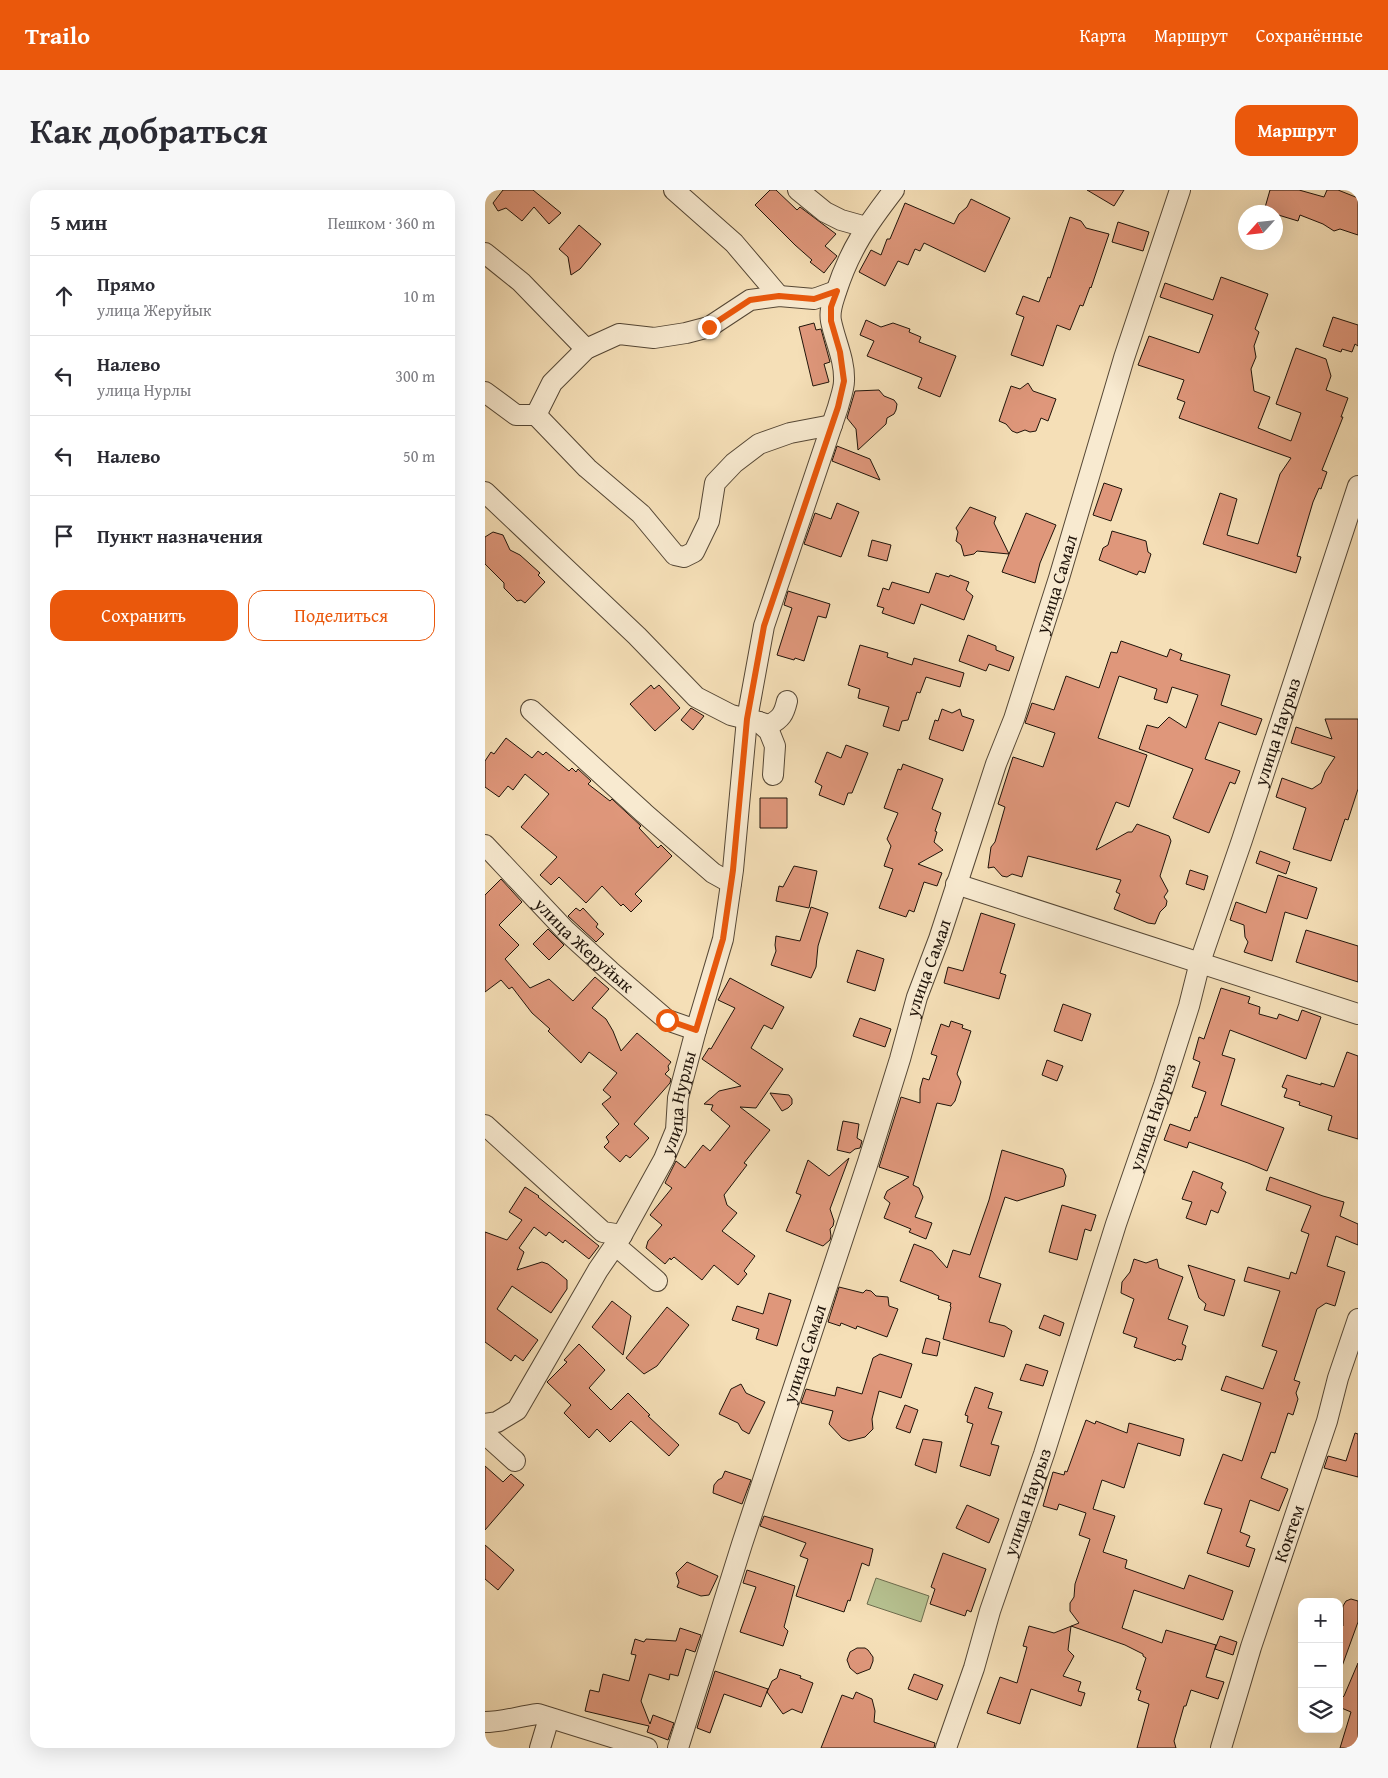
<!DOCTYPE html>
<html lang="ru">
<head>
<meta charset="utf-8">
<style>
  :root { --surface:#fff; --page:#f7f7f7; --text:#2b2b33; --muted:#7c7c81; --line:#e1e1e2; --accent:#ea580c }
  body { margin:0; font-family:"Gentium Book Plus",serif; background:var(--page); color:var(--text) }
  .controls { position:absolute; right:15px; bottom:15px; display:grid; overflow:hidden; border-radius:10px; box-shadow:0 5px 20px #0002 }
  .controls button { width:45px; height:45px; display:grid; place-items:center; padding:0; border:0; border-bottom:1px solid var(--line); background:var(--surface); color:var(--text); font:25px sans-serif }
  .compass { position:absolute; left:753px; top:15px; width:45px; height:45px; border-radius:50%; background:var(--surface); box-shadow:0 5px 20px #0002; rotate:243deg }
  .stop { position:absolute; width:15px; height:15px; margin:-11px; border:4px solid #ea580c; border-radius:50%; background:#fff }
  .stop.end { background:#ea580c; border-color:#fff; box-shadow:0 1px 5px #0008 }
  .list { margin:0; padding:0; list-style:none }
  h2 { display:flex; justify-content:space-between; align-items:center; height:65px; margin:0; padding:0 20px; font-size:21px }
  h2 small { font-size:16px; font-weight:400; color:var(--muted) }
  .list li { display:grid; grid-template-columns:32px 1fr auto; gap:15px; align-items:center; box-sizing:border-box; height:80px; padding:0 20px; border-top:1px solid var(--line) }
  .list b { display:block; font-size:19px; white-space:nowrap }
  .list p { margin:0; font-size:16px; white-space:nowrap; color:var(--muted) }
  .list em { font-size:16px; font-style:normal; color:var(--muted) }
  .actions { display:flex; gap:10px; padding:15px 20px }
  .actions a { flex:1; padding:11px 0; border:1px solid var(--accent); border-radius:15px; text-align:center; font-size:18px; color:var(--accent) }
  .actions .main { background:var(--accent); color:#fff }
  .icon { flex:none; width:28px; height:28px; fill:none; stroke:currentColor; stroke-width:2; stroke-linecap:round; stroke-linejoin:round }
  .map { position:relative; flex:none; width:873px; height:1558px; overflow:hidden; border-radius:15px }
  header { display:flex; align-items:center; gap:30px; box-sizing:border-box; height:70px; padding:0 25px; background:var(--accent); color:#fff }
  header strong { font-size:24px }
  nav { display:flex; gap:28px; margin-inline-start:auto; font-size:18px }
  .intro { display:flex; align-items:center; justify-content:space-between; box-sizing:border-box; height:120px; padding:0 30px }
  h1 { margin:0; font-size:35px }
  .button { padding:12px 22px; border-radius:15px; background:var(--accent); color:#fff; font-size:18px; font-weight:700 }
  main { display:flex; gap:30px; padding:0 30px }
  aside { flex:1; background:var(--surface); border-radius:15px; box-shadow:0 5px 20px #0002 }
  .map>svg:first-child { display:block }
  .green { fill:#b7c392; stroke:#6c6c4e }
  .building { fill:#df977b; stroke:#20140a }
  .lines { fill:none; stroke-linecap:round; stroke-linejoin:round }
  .minor-casing { stroke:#554735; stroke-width:22 }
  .minor { stroke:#f8ead0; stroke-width:20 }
  .route { stroke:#ea580c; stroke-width:6 }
  .labels { text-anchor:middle; stroke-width:4; stroke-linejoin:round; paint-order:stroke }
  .street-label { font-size:18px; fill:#20140a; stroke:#f8ead0 }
</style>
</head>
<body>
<header>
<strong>Trailo</strong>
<nav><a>Карта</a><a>Маршрут</a><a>Сохранённые</a></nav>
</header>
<div class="intro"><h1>Как добраться</h1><a class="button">Маршрут</a></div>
<main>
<aside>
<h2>5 мин<small>Пешком · 360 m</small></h2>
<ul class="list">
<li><svg class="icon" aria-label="ahead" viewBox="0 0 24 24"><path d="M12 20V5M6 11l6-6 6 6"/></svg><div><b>Прямо</b><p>улица Жеруйык</p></div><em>10 m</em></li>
<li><svg class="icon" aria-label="left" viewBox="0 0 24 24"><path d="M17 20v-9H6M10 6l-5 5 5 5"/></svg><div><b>Налево</b><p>улица Нурлы</p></div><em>300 m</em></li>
<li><svg class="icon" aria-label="left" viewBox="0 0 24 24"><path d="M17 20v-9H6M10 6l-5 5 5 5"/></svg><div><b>Налево</b></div><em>50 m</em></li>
<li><svg class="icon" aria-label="arrive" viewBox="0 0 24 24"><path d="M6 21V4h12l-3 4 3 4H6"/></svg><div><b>Пункт назначения</b></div></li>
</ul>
<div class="actions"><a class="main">Сохранить</a><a>Поделиться</a></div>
</aside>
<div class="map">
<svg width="873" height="1558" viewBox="0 0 873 1558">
  <rect width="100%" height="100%" fill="#f5dfb7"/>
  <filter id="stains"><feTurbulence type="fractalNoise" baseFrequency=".004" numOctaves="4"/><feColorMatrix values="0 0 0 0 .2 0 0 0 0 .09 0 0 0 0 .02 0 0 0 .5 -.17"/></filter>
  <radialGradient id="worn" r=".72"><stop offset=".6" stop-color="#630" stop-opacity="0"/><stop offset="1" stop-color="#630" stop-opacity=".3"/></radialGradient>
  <path class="green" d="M391 1388 444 1406 436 1432 382 1414Z"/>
  <path class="building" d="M18 0H48L76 23 64 34 49 17 37 31 21 18 13 21 8 13Z
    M285 0H291L312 20 315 17 351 44 340 56 352 66 339 83 325 72 327 70 310 55 270 15Z
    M602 0H639L629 16Z
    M785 0H814L839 7 842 0H853L873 8V45L855 39 849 41 838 34 815 25 813 31 790 24V22L779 21Z
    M486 9 525 28 500 82 439 53 435 61 430 59 423 75 413 71 400 96 374 82 386 60 396 65 402 49H405L420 13 469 34 474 24 482 17Z
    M585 27 596 31 601 38 624 44 606 98 605 97 598 116 595 115 585 140 572 135 558 176 526 165 539 127 531 124 538 106 554 112 563 87 565 88Z
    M633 32 664 42 658 61 627 52Z
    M94 35 116 54 95 79 86 85 83 67 74 59Z
    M736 87 783 104 770 139 774 142 769 156 771 167 766 179 769 201 785 207 773 238 806 251 816 223 791 214 811 158 841 169 846 186 841 200 863 208 856 227H858L837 280 842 282 836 299 834 298 828 312 812 366 816 367 811 383 718 354 735 303 752 309 742 345 773 354 795 284 806 268 694 228 700 212 692 209 699 190 653 175 664 146 714 163 728 125 675 107 680 93 728 110Z
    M848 127 873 135V156L870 154 867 162 857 159 856 162 838 156Z
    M381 130 396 137 408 133 425 139 424 142 436 147 434 152 471 166 455 207 433 198 437 188 382 166 389 151 375 145Z
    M329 133 331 140 336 139 345 172 339 174 344 192 328 196 314 137Z
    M543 193 548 201 571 209 563 231 556 228 551 241 545 242 540 240 532 243 527 241 521 234 514 231 526 196 535 199Z
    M394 200 399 206 409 210 412 214 411 220 409 224 402 228 401 234 373 260 371 239 362 228 370 201Z
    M352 256 385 269 395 290 347 271Z
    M619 293 637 299 626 331 608 325Z
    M352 313 374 322 356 367 319 354 330 323 346 329Z
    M485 317 511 327 509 333 524 364 541 323 571 335 555 373 550 393 517 382 524 364 492 361 489 364 479 366 476 355 471 351 473 342 471 338Z
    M627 341 661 351 663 362 666 364 660 383 654 381 652 385 614 370 618 358 623 355Z
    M8 342 18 345 25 360 35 365 55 383 53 385 60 392 40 413 36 410 32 411 19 398V393L0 374V347Z
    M387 350 406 355 402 371 383 366Z
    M451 383 464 387 465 385 484 392 481 400 488 406 479 430 436 414 429 434 397 423 399 418 392 416 398 398 404 400 407 392 444 403Z
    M303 401 345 414 341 428 333 426 319 471 310 468 309 470 292 465 307 418 299 415Z
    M483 445 511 456V460L529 467 524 481 504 474 501 481 474 471Z
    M636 451 682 467 685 459 697 464 695 470 745 485 736 515 777 529 771 545 734 532 720 569 755 581 750 594 745 592 724 643 688 628 708 579 654 559 662 535 673 538 684 527 701 538 713 505 687 497 682 513 669 509 672 499 634 486 613 548 662 565 644 617 631 612 611 660 643 642H647L652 634 684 646 686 651 675 686 683 701 679 707 682 711 681 716 675 722 670 734 663 733 629 719 635 704 631 702 636 690 543 666 537 687 527 684 522 687 517 686 509 677 503 678 506 657 510 652 520 617 513 614 528 567 558 577 570 543 540 533 547 513 569 520 581 486 614 498 626 462 632 463Z
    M375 455 403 463 402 467 427 475 429 468 479 483 475 497 441 487 435 503 432 502 423 530 417 531 414 541 398 536 404 517 373 508 375 499 363 495Z
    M166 495 169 499 174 495 195 518 170 541 145 514Z
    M206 518 219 526 208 540 196 530Z
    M457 519 467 523 475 519 477 526 489 530 478 561 444 549 450 530 453 531Z
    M840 529H873V599L863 630 860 629 846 671 808 659 821 618 791 607 797 588 827 599 836 593 840 582 850 567 806 553 811 537 847 549Z
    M21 548 47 568 53 561 58 565 61 562 84 581 87 578 91 582 93 579 106 591 103 594 125 611 127 609 156 636 154 638 173 658 176 655 187 666 150 704 157 711 146 722 138 714 136 716 117 696 101 713 74 687 66 695 55 685 72 667 36 637 64 604 40 584 28 600 23 596 14 607 0 597V571L6 562 9 564Z
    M361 555 383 563 367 603H363L359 615 334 605 337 596 330 592 342 562 356 568Z
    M418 574 458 589 447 619 456 623 450 641 452 642 449 652 458 660 433 674 457 683 452 696 439 692 429 722 424 720 421 727 394 718 408 679 399 676 406 656 402 649 413 623 399 618 413 579 416 580Z
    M275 608H302V638H275Z
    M775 661 805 672 801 684 771 673Z
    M309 676 332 681 324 718 291 711 294 696 298 697Z
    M705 680 723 686 719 700 701 694Z
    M793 685 832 698 822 729 800 722 787 771 759 762 763 752 760 747 759 735 745 730 751 712 781 723Z
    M16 689 37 712 14 735 34 755 20 769 45 798 64 789 88 811 110 787 124 799 107 818 121 829 128 841 136 861 152 843 186 872 183 876 184 880 180 884 186 889 185 893 149 934 164 948 145 968 141 965 135 972 119 957 124 952 121 947 134 934 117 914 126 907 118 900 132 883 104 862 96 873 63 841 65 839 47 823 27 797 24 799 16 790 0 802V705Z
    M326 717 343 723 333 756 331 777 326 788 286 775 291 761 290 755 291 746 315 751Z
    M91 718 95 721 98 718 113 734 111 737 119 744 111 752 83 726Z
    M496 723 530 734 515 783 521 785 514 809 459 793 463 777 478 781Z
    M63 739 79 755 64 770 48 754Z
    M821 740 873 756V792L811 772Z
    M372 760 399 769 390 801 362 792Z
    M245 788 299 817 287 839 279 835 266 858 298 879 271 918 255 917 285 940 259 973 262 975 239 1005 242 1015 252 1023 237 1041 270 1066 259 1081 262 1084 253 1095 229 1075 217 1090 189 1067 186 1070 185 1068 180 1074 161 1058 163 1051 177 1035 165 1025 187 998 180 993 191 971 200 978 218 955 225 961 245 936 226 920 228 915 219 914 234 901 256 896 217 869 224 858 226 859 250 818 233 810Z
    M736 798 765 807 763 813 775 817 774 824 792 829 794 824 813 831 817 820 836 827 821 869 745 840 737 865 750 869 736 915 799 938 782 981 763 973 704 952 702 958 679 950 685 934 705 941 710 927 712 928 721 902 707 897 715 872 708 869 714 847 719 849Z
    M578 814 606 824 597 851 569 841Z
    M375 828 406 839 400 857 368 846Z
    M466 831 478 835 477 838 486 841 472 884 476 892 470 911 466 916 452 913 428 995 434 998 438 1007 430 1027 447 1033 441 1049 424 1042 426 1039 399 1028 405 1013 399 1008 402 1001 424 987 394 977 416 907 435 913V899L438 888 444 890 452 866 446 864 456 834 464 837Z
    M862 862 873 866V949L843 940 847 926 814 915 815 912 799 907 802 899 797 897 802 885 836 895V893L849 897Z
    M562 870 578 876 572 891 557 885Z
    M285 903 304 905 307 909V914L303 918 297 921Z
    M358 931 374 934 372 948 377 951 375 958 370 959 365 963 352 960Z
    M517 960 578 979 581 986 579 996 532 1011 520 1007 494 1087 516 1094 504 1132 520 1136 527 1141 519 1167 458 1149 466 1117 465 1116 466 1113 453 1109 454 1106 415 1091 429 1054 447 1061 462 1078 468 1060 485 1065 504 1010Z
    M364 968 345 1019 349 1031 348 1036 345 1039 346 1046 345 1050 338 1056 301 1041 316 1005 311 1003 323 970 344 986Z
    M708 981 738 993 736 998 741 1002 733 1023 726 1020 721 1035 701 1028 707 1012 697 1009Z
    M785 987 838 1006 859 1012 855 1026 873 1034V1055L851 1046 842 1076 860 1082 850 1116 841 1113 832 1119 809 1190 815 1192 811 1203 813 1209 808 1225 803 1223 790 1263 786 1262 776 1288 803 1299 794 1321 765 1310 755 1342 765 1346 761 1356 770 1359 764 1377 722 1363 737 1319 719 1314 738 1264 757 1271 776 1213 736 1200 741 1186 778 1199 792 1161 777 1156 795 1101 759 1091 763 1077 804 1089 806 1082 811 1084 824 1044 816 1041 826 1016 781 1000Z
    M40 997 54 1006 53 1007 114 1056 104 1069 80 1050 78 1053 64 1042 61 1046 49 1037 34 1058 39 1062 32 1080 57 1072 63 1074 82 1090V1099L66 1123 27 1096 12 1119 53 1150 38 1171 30 1165 26 1171 0 1152V1042L22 1050 37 1030 24 1022Z
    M577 1015 611 1025 606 1041 600 1039 592 1070 564 1062Z
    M649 1069 661 1073 672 1069 674 1078 698 1087 683 1129 703 1136 697 1154 701 1156 697 1170 692 1169 690 1171 649 1157 652 1148 638 1143 649 1109 636 1103 637 1092 645 1082Z
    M703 1075 750 1090 739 1126 719 1120 721 1114 714 1108Z
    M354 1097 378 1103 381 1100 386 1101 391 1106 403 1107 404 1116 413 1119 402 1147 372 1136 371 1139 356 1133 355 1136 343 1132Z
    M284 1103 306 1110 292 1156 271 1149 274 1139 247 1130 252 1116 278 1124Z
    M127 1111 146 1126 138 1165 107 1137Z
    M182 1117 204 1135 172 1176 159 1184 141 1168Z
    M559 1125 579 1133 575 1146 554 1138Z
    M441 1148 455 1152 452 1166 437 1163Z
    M94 1154 120 1180 104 1198 126 1220 143 1203 165 1225 163 1226 194 1255 184 1266 146 1231 125 1252 112 1239 104 1248 79 1223 86 1215 62 1192 82 1172 79 1170Z
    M395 1164 427 1174 416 1208 394 1201 387 1229 388 1239 380 1247 364 1251 357 1248 344 1234 348 1221 316 1213 321 1199 350 1206 352 1197 377 1204 388 1168Z
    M541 1174 563 1181 558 1196 535 1190Z
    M256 1194 261 1203 280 1212 264 1244 257 1240 253 1233 234 1224 246 1199Z
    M490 1197 508 1203 503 1218 517 1222 506 1254 514 1256 505 1286 475 1276 488 1234 482 1232 483 1226 480 1225Z
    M420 1215 433 1220 425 1243 411 1238Z
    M601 1230 610 1234 611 1231 642 1243 644 1233 699 1249 695 1266 653 1253 639 1298 617 1290 608 1319 630 1326 618 1362 642 1370 640 1378 699 1399 704 1385 748 1401 738 1430 649 1400 637 1438 677 1453 681 1440 731 1455 721 1487 739 1492 733 1509 706 1500 701 1516H699L689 1551 691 1558H652L664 1514 653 1510 656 1501 651 1499 661 1468 658 1466V1464L640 1455 586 1436 583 1460 589 1466 578 1486 596 1492 593 1501 600 1503 596 1516 546 1499 535 1534 502 1523 515 1487 532 1493 542 1457 538 1456 544 1436 569 1443 594 1433 585 1421V1413L589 1407 590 1394 605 1349 594 1345 601 1323 574 1314 572 1320 558 1316 568 1282 579 1285 580 1281 582 1282Z
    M870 1243 873 1244V1287L839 1278 843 1266 861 1271Z
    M438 1249 457 1252 451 1283 430 1275Z
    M0 1276 18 1292 26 1284 39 1295 0 1340Z
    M240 1281 266 1290 257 1314 228 1303 229 1295 233 1290 237 1288Z
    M482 1315 514 1329 504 1353 471 1338Z
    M279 1326 388 1359 384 1376 377 1373 365 1411 363 1410 359 1422 311 1406 323 1369 315 1366 321 1353 275 1336Z
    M0 1355 29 1380 13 1400 0 1389Z
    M458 1363 501 1379 486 1422 482 1420 480 1426 445 1414 450 1399 446 1397Z
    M202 1372 233 1386 224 1405 216 1406 192 1397 194 1392 191 1383Z
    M262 1380 310 1396 299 1437 303 1441 298 1456 255 1442 271 1397 258 1393Z
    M866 1409 873 1411V1432L856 1479H854V1434L858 1436V1416L861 1411Z
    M195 1438 216 1445 210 1462 201 1459 193 1486 185 1484 184 1490 164 1484 156 1511 165 1534 168 1525 189 1533 183 1550 162 1542 164 1536 100 1521 105 1500 114 1502 118 1484 144 1491 151 1465 146 1464 150 1449 159 1452 161 1449 191 1451Z
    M735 1446 752 1452 748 1465 730 1459Z
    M372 1458H380L383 1460 388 1467V1471L385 1479 372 1484 365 1478 362 1470 365 1462Z
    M873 1473V1558H855L866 1522 854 1517V1511L859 1506Z
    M295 1479 316 1486 315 1488 328 1493 317 1523 307 1519 298 1524 282 1502 287 1491 292 1488Z
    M230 1481 283 1499 276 1517 239 1504 225 1543 212 1538Z
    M429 1484 458 1495 452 1510 423 1499Z
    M371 1502 387 1509 390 1521 389 1532 450 1553 449 1558H336L357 1505 368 1509Z"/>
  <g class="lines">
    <defs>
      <g id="minor">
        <path d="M189 0 249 53 294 106"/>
        <path d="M313 0 340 22 356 30 381 37"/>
        <path d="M0 63 36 92 101 159"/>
        <path d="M0 202 31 225H51L67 193 101 159 134 144 169 148 201 143 224 137 265 110 294 106 329 109 351 101"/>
        <path d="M51 225 102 278 156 324 190 365 199 367 209 362 224 331 230 293 249 273 274 254 305 243 347 235"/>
        <path d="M0 302 152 446 211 507 246 525 274 532 284 541 290 556 288 585"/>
        <path d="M46 520 159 623 228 683 246 693"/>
        <path d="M274 532 284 535C296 529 299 524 302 511"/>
        <path id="s1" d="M0 655 81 741 125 781 182 830 211 840"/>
        <path d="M471 694 873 824"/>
        <path d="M0 935 118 1042 137 1045"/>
        <path d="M130 1055 172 1091"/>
        <path id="s2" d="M0 1234 12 1232 32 1220 113 1080 137 1045 179 969 191 940 193 908 211 840 238 749 248 680 262 529 279 436 353 217C355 209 359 199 359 191 360 170 350 151 346 131 344 120 348 112 351 102 365 59 382 35 409 0"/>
        <path d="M0 1244 30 1271"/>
        <path d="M0 1532C18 1532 35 1526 53 1524L162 1558"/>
        <path d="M55 1558 64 1528"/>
        <path id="s3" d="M193 1558 257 1354 383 972 415 869 432 807 454 749 511 574 529 529 574 388 639 168 695 0"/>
        <path id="s4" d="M461 1558 489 1478 505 1421 559 1264 631 1034 679 895 704 816 715 772 757 650 873 296"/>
        <path id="s5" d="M736 1558 766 1457 842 1231 853 1188 873 1129"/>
      </g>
    </defs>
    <use href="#minor" class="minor-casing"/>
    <use href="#minor" class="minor"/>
  </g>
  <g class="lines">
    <path class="route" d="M182 830 211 840 238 749 248 680 262 529 279 436 353 217 359 191 355 162 346 131V117L352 101 329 109 294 106 265 110 224 137"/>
  </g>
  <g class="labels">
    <g class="street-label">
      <text dy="6" stroke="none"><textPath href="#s3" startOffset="1224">улица Самал</textPath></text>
      <text dy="6" stroke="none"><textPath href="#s4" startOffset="1069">улица Наурыз</textPath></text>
      <text dy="6" stroke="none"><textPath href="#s1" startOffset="141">улица Жеруйык</textPath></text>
      <text dy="6" stroke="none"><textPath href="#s3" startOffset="819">улица Самал</textPath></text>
      <text dy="6" stroke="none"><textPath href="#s2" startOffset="385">улица Нурлы</textPath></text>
      <text dy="6" stroke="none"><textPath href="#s4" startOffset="664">улица Наурыз</textPath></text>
      <text dy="6" stroke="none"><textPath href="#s3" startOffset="414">улица Самал</textPath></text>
      <text dy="6" stroke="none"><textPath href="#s4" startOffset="259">улица Наурыз</textPath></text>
      <text dy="6" stroke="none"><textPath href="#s5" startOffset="225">Коктем</textPath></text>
    </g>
  </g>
  <rect width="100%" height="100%" filter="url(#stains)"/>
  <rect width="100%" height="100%" fill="url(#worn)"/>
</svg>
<div class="controls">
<button>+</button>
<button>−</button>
<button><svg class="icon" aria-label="layers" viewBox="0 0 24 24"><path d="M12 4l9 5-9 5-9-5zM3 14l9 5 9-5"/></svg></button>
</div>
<svg class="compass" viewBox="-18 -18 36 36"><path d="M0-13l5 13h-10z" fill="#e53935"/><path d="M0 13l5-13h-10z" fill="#7c7c81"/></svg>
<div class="stop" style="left:182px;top:830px"></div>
<div class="stop end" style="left:224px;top:137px"></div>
</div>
</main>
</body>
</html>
